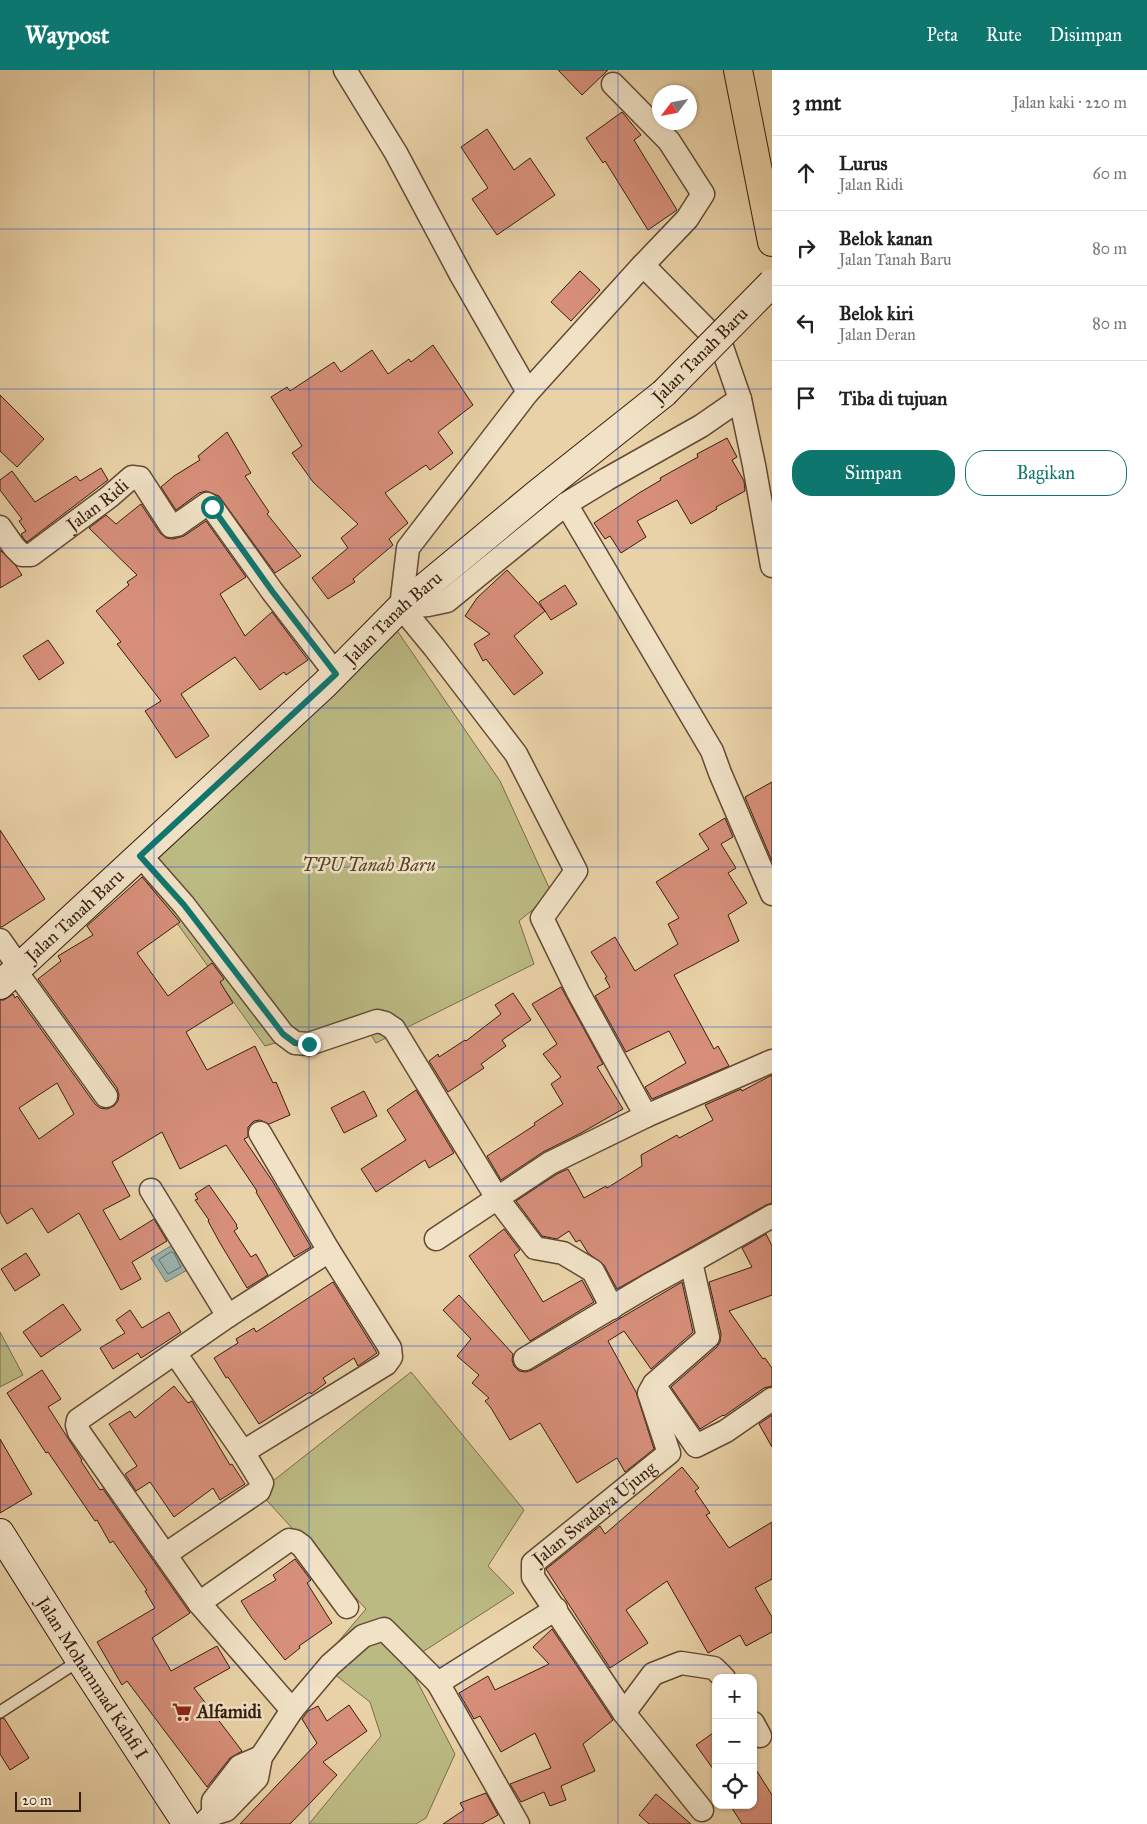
<!DOCTYPE html>
<html lang="id">
<head>
<meta charset="utf-8">
<style>
  :root { --surface:#fff; --page:#f2f2f2; --text:#222; --muted:#767676; --line:#e0e0e0; --accent:#0f766e }
  body { margin:0; font-family:"IM FELL Great Primer",serif; background:var(--page); color:var(--text) }
  .controls { position:absolute; right:15px; bottom:15px; display:grid; overflow:hidden; border-radius:10px; box-shadow:0 1px 4px #0004 }
  .controls button { width:45px; height:45px; display:grid; place-items:center; padding:0; border:0; border-bottom:1px solid var(--line); background:var(--surface); color:var(--text); font:25px sans-serif }
  .compass { position:absolute; left:652px; top:15px; width:45px; height:45px; border-radius:50%; background:var(--surface); box-shadow:0 1px 4px #0004; rotate:238deg }
  .scale { position:absolute; left:15px; bottom:12px; width:66px; box-sizing:border-box; padding-left:5px; border:2px solid #371d0e; border-top:0; font-size:14px; line-height:18px; white-space:nowrap; color:#371d0e; -webkit-text-stroke:4px #f1e2c6; paint-order:stroke }
  .stop { position:absolute; width:15px; height:15px; margin:-11px; border:4px solid #0f766e; border-radius:50%; background:#fff }
  .stop.end { background:#0f766e; border-color:#fff; box-shadow:0 1px 5px #0008 }
  .list { margin:0; padding:0; list-style:none }
  h2 { display:flex; justify-content:space-between; align-items:center; height:65px; margin:0; padding:0 20px; font-size:21px }
  h2 small { font-size:16px; font-weight:400; color:var(--muted) }
  .list li { display:grid; grid-template-columns:32px 1fr auto; gap:15px; align-items:center; box-sizing:border-box; height:75px; padding:0 20px; border-top:1px solid var(--line) }
  .list b { display:block; font-size:19px; white-space:nowrap }
  .list p { margin:0; font-size:16px; white-space:nowrap; color:var(--muted) }
  .list em { font-size:16px; font-style:normal; color:var(--muted) }
  .actions { display:flex; gap:10px; padding:15px 20px }
  .actions a { flex:1; padding:11px 0; border:1px solid var(--accent); border-radius:20px; text-align:center; font-size:18px; color:var(--accent) }
  .actions .main { background:var(--accent); color:#fff }
  .icon { flex:none; width:28px; height:28px; fill:none; stroke:currentColor; stroke-width:2; stroke-linecap:round; stroke-linejoin:round }
  .map { position:relative; flex:none; width:772px; height:1754px; overflow:hidden }
  header { display:flex; align-items:center; gap:30px; box-sizing:border-box; height:70px; padding:0 25px; background:var(--accent); color:#fff }
  header strong { font-size:24px }
  nav { display:flex; gap:28px; margin-inline-start:auto; font-size:18px }
  main { display:flex }
  aside { flex:1; background:var(--surface) }
  .map>svg:first-child { display:block }
  .green { fill:#bcba83; stroke:#7a6c48 }
  .water { fill:#9ab5b1; stroke:#727870 }
  .lines { fill:none; stroke-linecap:round; stroke-linejoin:round }
  .shore { stroke:#686960; stroke-width:1 }
  .building { fill:#d78f7a; stroke:#371d0e; fill-rule:evenodd }
  .service-casing { stroke:#644a34; stroke-width:14 }
  .minor-casing { stroke:#644a34; stroke-width:25 }
  .secondary-casing { stroke:#371d0e; stroke-width:30 }
  .motorway-casing { stroke:#371d0e; stroke-width:30 }
  .service { stroke:#f1e2c6; stroke-width:11 }
  .minor { stroke:#f1e2c6; stroke-width:22 }
  .secondary { stroke:#f1e2c6; stroke-width:28 }
  .motorway { stroke:#e9d2a7; stroke-width:28 }
  .secondary-bridge-casing { stroke:#371d0e; stroke-width:30; stroke-linecap:butt }
  .secondary-bridge { stroke:#f1e2c6; stroke-width:28 }
  .route { stroke:#0f766e; stroke-width:6 }
  .grid { fill:none; stroke:#1d4ed8; stroke-width:1; stroke-opacity:0.55 }
  .labels { text-anchor:middle; stroke-width:5; stroke-linejoin:round; paint-order:stroke }
  .street-label { font-size:18px; fill:#371d0e; stroke:#f1e2c6 }
  .park-label { font-size:18px; font-style:italic; fill:#58442b; stroke:#f1e2c6 }
  .poi-label { font-size:18px; font-weight:bold; fill:#371d0e; stroke:#f1e2c6; text-anchor:start }
</style>
</head>
<body>
<header>
<strong>Waypost</strong>
<nav><a>Peta</a><a>Rute</a><a>Disimpan</a></nav>
</header>
<main>
<div class="map">
<svg width="772" height="1754" viewBox="0 0 772 1754">
  <rect width="100%" height="100%" fill="#e9d2a7"/>
  <filter id="stains"><feTurbulence type="fractalNoise" baseFrequency=".004" numOctaves="4"/><feColorMatrix values="0 0 0 0 .2 0 0 0 0 .09 0 0 0 0 .02 0 0 0 .5 -.17"/></filter>
  <radialGradient id="worn" r=".72"><stop offset=".6" stop-color="#630" stop-opacity="0"/><stop offset="1" stop-color="#630" stop-opacity=".3"/></radialGradient>
  <path class="green" d="M396 559 500 711 552 824 519 851 534 894 376 973 361 948 265 976 139 800Z
    M0 1262 23 1305 0 1317Z
    M411 1302 524 1440 488 1496 514 1523 407 1592 455 1684 426 1748 416 1754H309L381 1666 370 1632 320 1593 366 1539 259 1422Z"/>
  <path class="water" d="M174 1174 189 1199 166 1212 151 1188Z"/>
  <g class="lines">
    <path class="shore" d="M171 1182 174 1183 181 1197 168 1204 159 1190Z"/>
  </g>
  <path class="building" d="M558 0H608L582 25Z
    M622 42 641 65 634 70 677 140 648 160 605 91 603 93 586 68Z
    M487 59 514 100 530 88 555 125 497 165 472 129 488 118 461 77Z
    M580 201 600 220 571 251 551 232Z
    M433 275 473 335 438 362 453 383 430 400 426 395 385 423 408 453 389 469 393 475 353 509 355 512 328 529 312 508 348 478 341 468 358 454 313 412 292 383 302 376 271 327 287 317 290 321 334 292 341 302 372 280 388 304 409 289 411 292Z
    M0 325 44 369 17 397 0 381Z
    M227 362 251 403 245 406 269 442 267 444 301 486 275 503 219 426 206 421 199 423 176 440 161 417 174 406 200 390 198 386Z
    M727 368 737 387 732 390 744 411 745 421 716 437 717 439 691 454 677 430 637 451 646 467 621 483 610 466 605 469 594 453 639 423 661 410 660 408 698 387 697 384Z
    M101 398 108 410 27 472 24 469 21 464 26 461 19 451 22 449 0 420V410L12 401 35 432 76 406 80 411Z
    M141 434 160 463 166 468 173 469 184 466 206 451 246 507 220 524 245 566 272 542 308 590 286 605 284 602 260 620 235 587 181 624 209 666 176 688 145 641 161 631 117 574 121 572 96 541 129 515 127 512 137 505 89 458 106 445 116 454Z
    M0 480 16 496 22 505 0 518Z
    M507 500 545 541 514 566 543 603 514 625 486 589 483 591 474 574 490 564 465 546 477 528Z
    M565 515 577 534 551 550 539 532Z
    M48 570 64 593 39 610 23 586Z
    M772 712V791L745 727Z
    M725 748 733 767 721 774 736 798 728 803 747 833 728 845 739 871 674 905 714 979 718 976 729 996 652 1029 645 1017 686 993 669 961 626 982 595 926 610 917 605 908 607 907 591 882 615 867 635 901 678 874 668 854 679 848 656 812 709 779 699 764Z
    M0 760 45 829 2 857H0Z
    M142 807 180 852 137 883 168 926 212 893 224 909 220 912 233 933 186 962 207 1000 255 976 273 1013 276 1012 290 1045 269 1054 260 1050 254 1051 248 1057V1067L244 1069 273 1112 311 1177 294 1187 256 1122 257 1121 226 1075 180 1099 162 1062 112 1092 130 1126 103 1140 120 1170 154 1149 167 1171 132 1192 141 1209 121 1220 79 1143 48 1163 32 1138 7 1154 0 1142V930H4L13 924 15 928 17 926 95 1034 100 1038 107 1039 114 1036 118 1031 119 1025 117 1018 38 909 61 891 58 886 93 865 87 856ZM57 1013 74 1044 39 1069 19 1038Z
    M561 917 603 994 597 997 623 1039 581 1063 543 1082 501 1110 487 1086 535 1055 534 1053 563 1034 551 1014 561 1007 543 984 557 974 532 934Z
    M513 923 531 950 502 970 506 976 481 994 484 998 448 1022 429 991 438 984 439 987 465 970 466 971 501 944 495 935Z
    M772 1005V1133L766 1135 617 1219 604 1195 588 1183 580 1170 576 1172 569 1161 557 1169 542 1166 516 1131 557 1104 568 1099 584 1128 606 1116 607 1118 642 1096 641 1085 677 1065 679 1068 713 1050 705 1035 741 1019 742 1021Z
    M416 1020 454 1083 429 1098 425 1090 376 1122 361 1099 406 1070 387 1040Z
    M364 1021 377 1046 344 1063 331 1038Z
    M209 1115 237 1155 236 1156 238 1158 234 1161 251 1187 256 1184 268 1205 247 1218 220 1173 208 1151 209 1150 195 1130 198 1129 195 1124Z
    M504 1159 520 1180 514 1185 543 1232 582 1210 594 1232 530 1271 469 1186Z
    M766 1164 772 1176V1225L729 1241 763 1289 765 1288 772 1298V1316L764 1318 724 1346 723 1345 700 1359 671 1317 717 1277 720 1272 721 1264 709 1212 752 1197 742 1178Z
    M26 1183 40 1205 15 1221 1 1199Z
    M333 1212 377 1283 358 1296 354 1288 323 1308 326 1313 311 1324 310 1322 259 1354 228 1307 226 1308 214 1288 238 1273 236 1269 254 1258 256 1262Z
    M682 1212 693 1262 651 1299 624 1261 608 1271 636 1322 654 1379 625 1402 617 1388 577 1413 540 1353 510 1370 491 1338 485 1331 489 1328 472 1313 479 1305 457 1286 471 1269 443 1240 459 1225 513 1284 512 1290 514 1296 519 1301 526 1302 532 1300Z
    M63 1234 81 1260 41 1287 23 1262Z
    M130 1240 142 1258 169 1242 181 1262 141 1288 138 1283 113 1299 100 1278 125 1263 116 1250Z
    M42 1300 61 1329 48 1337 82 1390 81 1391 100 1420 103 1419 190 1543 152 1568 171 1601 217 1576 230 1598 194 1618 242 1681 230 1688 207 1717 127 1611 122 1615 97 1572 155 1538 145 1521 147 1520 113 1471 110 1473 97 1450 95 1451 48 1382 46 1383 7 1323Z
    M174 1316 188 1333 192 1331 230 1395 232 1394 245 1414 220 1430 213 1418 174 1447 150 1412 136 1421 125 1404 137 1396 109 1354 130 1341 135 1348Z
    M772 1345V1377L759 1354Z
    M0 1369 32 1424 0 1443Z
    M682 1397 699 1418 695 1421 710 1443 706 1445 729 1478 772 1452V1509L755 1518 772 1547V1562L746 1576 740 1565 708 1583 667 1511 626 1540 648 1573 610 1598 546 1499 600 1456 605 1464Z
    M295 1489 311 1510 307 1513 332 1553 299 1576 300 1578 285 1590 251 1547 241 1531 276 1510 273 1505Z
    M552 1559 613 1650 583 1674 595 1701 561 1716 566 1730 550 1736 544 1722 521 1732 510 1714 551 1698 535 1663 501 1682 480 1646 474 1649 459 1623 488 1606 495 1620 549 1594 533 1577Z
    M349 1635 367 1661 323 1692 337 1705 290 1754H240L317 1673 302 1649 308 1641 318 1636 327 1651Z
    M4 1648 29 1688 10 1700 0 1684V1649Z
    M716 1661V1703L696 1675Z
    M753 1695 772 1725V1754H742L730 1735H753Z
    M486 1723 498 1745 482 1754H443L464 1740 460 1733Z
    M656 1724 691 1754H649L639 1745Z"/>
  <g class="lines">
    <defs>
      <path id="service" d="M0 1642 80 1590"/>
      <g id="minor">
        <path d="M345 0 396 83 461 205 528 322"/>
        <path d="M613 14 669 71 703 124 687 149 643 195"/>
        <path d="M566 434 712 681 720 703 772 824"/>
        <path id="s1" d="M0 457 14 477 22 485H31L109 427 132 407 140 408 171 456 177 455 207 434 212 437 272 521 336 604"/>
        <path d="M401 537 428 535 447 531 566 434 607 409 701 356 740 329"/>
        <path d="M141 786 184 835 283 964 295 973 309 974 377 951 385 953 394 959 497 1128 535 1178 563 1183 593 1201 612 1238"/>
        <path d="M0 870 19 897"/>
        <path d="M15 900 106 1026"/>
        <path d="M646 1046 578 922 542 848 576 801 516 684 434 577 401 537 408 478 528 322 643 195 721 274 740 329 754 395 772 496"/>
        <path d="M260 1063 329 1181 228 1246 78 1350 77 1355 79 1362 199 1533 292 1640"/>
        <path d="M151 1120 228 1246"/>
        <path d="M436 1169 550 1093 646 1046 772 991"/>
        <path d="M175 1283 243 1382"/>
        <path d="M525 1289 649 1215 691 1192"/>
        <path d="M654 1315 696 1376 726 1361 772 1329"/>
        <path d="M166 1484 259 1421 262 1413 243 1382 386 1294 391 1287 390 1278 329 1181"/>
        <path d="M199 1533 289 1470 295 1471 302 1476 347 1537"/>
        <path d="M438 1613 518 1754"/>
        <path d="M624 1643 653 1604 681 1593 714 1598 724 1608"/>
        <path d="M753 1653 760 1666"/>
        <path id="s2" d="M702 1740 624 1643 533 1507V1493L669 1383 649 1323 654 1314 708 1267 691 1192 772 1146"/>
        <path d="M213 1744V1731L240 1696 261 1687"/>
        <path d="M203 1754 213 1744 226 1740 257 1708 261 1687 292 1640 330 1595 363 1566 384 1559 438 1613 556 1539"/>
      </g>
      <g id="secondary">
        <path id="s3" d="M0 915 324 615 401 537 537 424 664 323"/>
        <path id="s4" d="M0 1463 80 1590 187 1754"/>
      </g>
      <path id="motorway" d="M738 0 772 172"/>
    </defs>
    <use href="#service" class="service-casing"/>
    <use href="#minor" class="minor-casing"/>
    <use href="#secondary" class="secondary-casing"/>
    <use href="#motorway" class="motorway-casing"/>
    <use href="#service" class="service"/>
    <use href="#minor" class="minor"/>
    <use href="#secondary" class="secondary"/>
    <use href="#motorway" class="motorway"/>
    <defs>
      <path id="secondary-bridge" d="M664 323 772 213"/>
    </defs>
    <use href="#secondary-bridge" class="secondary-bridge-casing"/>
    <use href="#secondary-bridge" class="secondary-bridge"/>
  </g>
  <g class="lines">
    <path class="route" d="M212 437 272 521 336 604 140 786 184 835 283 964 295 973 309 974"/>
  </g>
  <path class="grid" d="M154 0V1754M309 0V1754M463 0V1754M618 0V1754M0 159H772M0 319H772M0 478H772M0 638H772M0 797H772M0 957H772M0 1116H772M0 1276H772M0 1435H772M0 1595H772"/>
  <defs>
    <symbol id="supermarket-bare" viewBox="-9 -9 18 18"><path d="M-6-5.5h2.5l.6 2H6L4.5 2H-2.5L-4.4-4H-6ZM-1.5 3.2a1.3 1.3 0 1 0 .1 0ZM3 3.2a1.3 1.3 0 1 0 .1 0Z" fill="#8f2418" stroke="#f1e2c6" stroke-width="2.5" paint-order="stroke"/></symbol>
  </defs>
  <g fill-rule="evenodd">
    <use href="#supermarket-bare" x="168" y="1628" width="28" height="28"/>
  </g>
  <g class="labels">
    <g class="street-label">
      <text transform="translate(700 285) rotate(-45)" y="6">Jalan Tanah Baru</text>
      <text dy="6" stroke="none"><textPath href="#s1" startOffset="128">Jalan Ridi</textPath></text>
      <text dy="6" stroke="none"><textPath href="#s3" startOffset="538">Jalan Tanah Baru</textPath></text>
      <text dy="6" stroke="none"><textPath href="#s3" startOffset="102">Jalan Tanah Baru</textPath></text>
      <text dy="6" stroke="none"><textPath href="#s2" startOffset="381">Jalan Swadaya Ujung</textPath></text>
      <text dy="6" stroke="none"><textPath href="#s4" startOffset="172">Jalan Mohammad Kahfi I</textPath></text>
    </g>
    <g class="park-label">
      <text x="369" y="801">TPU Tanah Baru</text>
    </g>
    <g class="poi-label">
      <text x="197" y="1648">Alfamidi</text>
    </g>
  </g>
  <rect width="100%" height="100%" filter="url(#stains)"/>
  <rect width="100%" height="100%" fill="url(#worn)"/>
</svg>
<div class="controls">
<button>+</button>
<button>−</button>
<button><svg class="icon" aria-label="locate" viewBox="0 0 24 24"><circle cx="12" cy="12" r="6"/><path d="M12 2v4M12 18v4M2 12h4M18 12h4"/></svg></button>
</div>
<svg class="compass" viewBox="-18 -18 36 36"><path d="M0-13l5 13h-10z" fill="#e53935"/><path d="M0 13l5-13h-10z" fill="#767676"/></svg>
<div class="scale">20 m</div>
<div class="stop" style="left:212px;top:437px"></div>
<div class="stop end" style="left:309px;top:974px"></div>
</div>
<aside>
<h2>3 mnt<small>Jalan kaki · 220 m</small></h2>
<ul class="list">
<li><svg class="icon" aria-label="ahead" viewBox="0 0 24 24"><path d="M12 20V5M6 11l6-6 6 6"/></svg><div><b>Lurus</b><p>Jalan Ridi</p></div><em>60 m</em></li>
<li><svg class="icon" aria-label="right" viewBox="0 0 24 24"><path d="M7 20v-9h11M14 6l5 5-5 5"/></svg><div><b>Belok kanan</b><p>Jalan Tanah Baru</p></div><em>80 m</em></li>
<li><svg class="icon" aria-label="left" viewBox="0 0 24 24"><path d="M17 20v-9H6M10 6l-5 5 5 5"/></svg><div><b>Belok kiri</b><p>Jalan Deran</p></div><em>80 m</em></li>
<li><svg class="icon" aria-label="arrive" viewBox="0 0 24 24"><path d="M6 21V4h12l-3 4 3 4H6"/></svg><div><b>Tiba di tujuan</b></div></li>
</ul>
<div class="actions"><a class="main">Simpan</a><a>Bagikan</a></div>
</aside>
</main>
</body>
</html>
